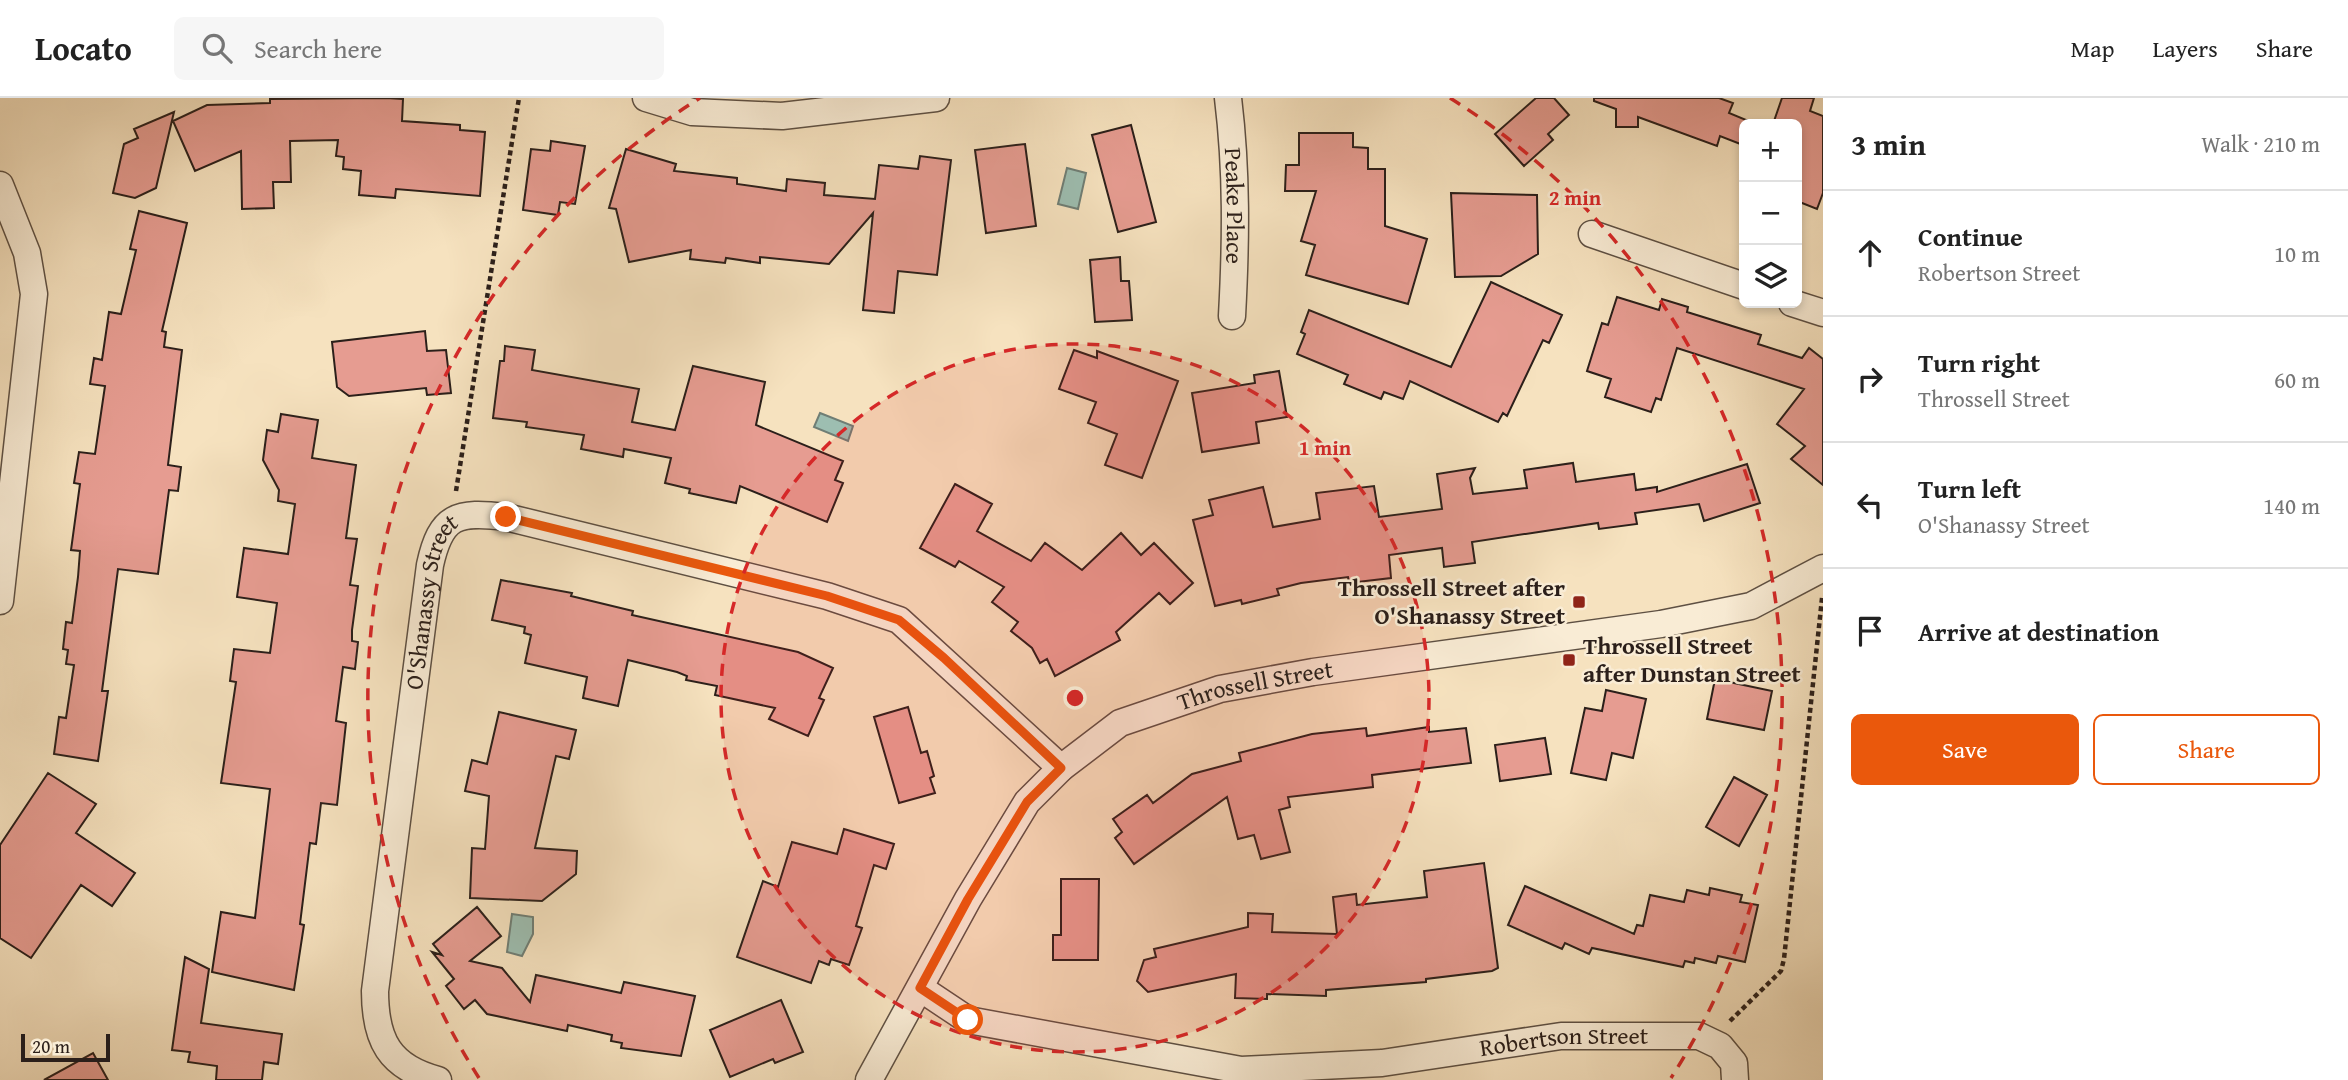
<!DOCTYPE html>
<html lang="en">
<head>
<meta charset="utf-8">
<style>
  :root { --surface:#fff; --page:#f6f6f6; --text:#222; --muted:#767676; --line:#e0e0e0; --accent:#ea580c }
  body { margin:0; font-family:"Gentium Book Plus",serif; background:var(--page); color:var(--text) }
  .controls { position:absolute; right:21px; top:21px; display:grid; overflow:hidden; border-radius:10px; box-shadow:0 4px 10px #0003 }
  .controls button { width:63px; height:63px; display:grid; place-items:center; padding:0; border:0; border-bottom:2px solid var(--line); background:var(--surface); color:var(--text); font:35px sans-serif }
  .scale { position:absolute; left:21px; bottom:18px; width:89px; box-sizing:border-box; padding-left:7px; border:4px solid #2b1f1a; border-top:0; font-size:19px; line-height:24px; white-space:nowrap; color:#2b1f1a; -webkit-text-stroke:5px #f9ecd5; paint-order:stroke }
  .stop { position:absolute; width:21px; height:21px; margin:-16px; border:5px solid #ea580c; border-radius:50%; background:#fff }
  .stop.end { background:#ea580c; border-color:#fff; box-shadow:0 2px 7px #0008 }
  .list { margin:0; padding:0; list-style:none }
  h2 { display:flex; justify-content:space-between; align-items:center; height:91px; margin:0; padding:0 28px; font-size:30px }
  h2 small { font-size:23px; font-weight:400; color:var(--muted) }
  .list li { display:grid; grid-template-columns:46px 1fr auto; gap:21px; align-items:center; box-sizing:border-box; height:126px; padding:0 28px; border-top:2px solid var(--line) }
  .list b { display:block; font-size:26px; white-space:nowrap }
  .list p { margin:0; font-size:23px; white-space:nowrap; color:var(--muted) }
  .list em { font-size:23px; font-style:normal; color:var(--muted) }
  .actions { display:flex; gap:14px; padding:21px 28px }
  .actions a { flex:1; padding:16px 0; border:2px solid var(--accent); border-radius:10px; text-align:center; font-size:24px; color:var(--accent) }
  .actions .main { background:var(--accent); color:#fff }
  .icon { flex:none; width:38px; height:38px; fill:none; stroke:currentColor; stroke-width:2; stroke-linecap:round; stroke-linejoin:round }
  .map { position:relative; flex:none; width:1823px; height:982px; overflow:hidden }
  header { display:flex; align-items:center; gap:42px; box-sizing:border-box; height:98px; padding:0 35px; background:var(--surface); border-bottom:2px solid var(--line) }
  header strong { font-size:33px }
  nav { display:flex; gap:38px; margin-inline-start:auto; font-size:24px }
  .search { width:490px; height:63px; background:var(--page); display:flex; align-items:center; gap:18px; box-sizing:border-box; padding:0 24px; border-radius:10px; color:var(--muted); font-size:26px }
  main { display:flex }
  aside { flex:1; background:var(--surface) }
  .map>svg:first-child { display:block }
  .water { fill:#9dbeb1; stroke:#6f7e75; stroke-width:2 }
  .building { fill:#e69c91; stroke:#2b1f1a; stroke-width:2 }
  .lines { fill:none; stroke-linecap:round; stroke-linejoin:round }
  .street-casing { stroke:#5e5043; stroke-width:29 }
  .path { stroke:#2b1f1a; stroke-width:4.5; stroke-dasharray:5 3.5; stroke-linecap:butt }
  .street { stroke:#f9ecd5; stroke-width:26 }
  .route { stroke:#ea580c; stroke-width:9 }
  .ring { fill:none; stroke:#d62828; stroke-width:3.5; stroke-dasharray:12 9 }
  .poi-dot { fill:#8f2418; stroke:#f9ecd5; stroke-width:2.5 }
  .labels { text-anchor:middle; stroke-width:5; stroke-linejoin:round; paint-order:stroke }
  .street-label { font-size:24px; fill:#2b1f1a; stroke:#f9ecd5 }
  .poi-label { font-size:24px; font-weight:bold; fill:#2b1f1a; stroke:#f9ecd5; text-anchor:end }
  .centre { fill:#d62828; stroke:#f9ecd5; stroke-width:3.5 }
  .ring-label { font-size:21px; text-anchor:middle; font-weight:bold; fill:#d62828; stroke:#f9ecd5; stroke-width:5; stroke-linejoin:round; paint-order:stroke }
</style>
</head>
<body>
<header>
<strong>Locato</strong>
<div class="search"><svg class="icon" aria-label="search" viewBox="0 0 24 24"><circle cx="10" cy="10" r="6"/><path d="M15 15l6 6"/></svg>Search here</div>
<nav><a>Map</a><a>Layers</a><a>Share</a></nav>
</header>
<main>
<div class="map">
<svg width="1823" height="982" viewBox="0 0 1823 982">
  <rect width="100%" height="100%" fill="#f6e2bf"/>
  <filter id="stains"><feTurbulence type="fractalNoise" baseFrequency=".00286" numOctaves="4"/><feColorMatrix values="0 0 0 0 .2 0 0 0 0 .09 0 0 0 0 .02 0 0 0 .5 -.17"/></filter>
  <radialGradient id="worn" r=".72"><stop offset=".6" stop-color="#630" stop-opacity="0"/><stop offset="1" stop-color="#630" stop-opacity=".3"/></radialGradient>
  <path class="water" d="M1067 70 1086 75 1078 111 1058 106Z
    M820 315 853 328 848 343 814 329Z
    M512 816 533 819V836L522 858 507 854Z"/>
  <path class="building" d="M386 0 403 1 402 23 460 27V32L485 34 480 98 396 91 395 100 359 97 361 73 343 71 344 59 336 58 338 42 290 43 291 84H273L274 110 242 111 241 53 195 73 173 23 207 7 270 5V1Z
    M1536 0H1554L1569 17 1548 36 1553 42 1524 68 1495 36Z
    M1594 0H1719L1733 5 1729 15 1751 24 1744 26 1743 47 1720 38 1717 48 1638 19V29H1616V11L1594 3Z
    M1782 0H1814L1810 13 1823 18V95L1817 111 1797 103V26H1773Z
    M174 14 156 90 135 100 113 95 124 46 138 40 134 31Z
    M1131 27 1156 124 1118 134 1092 37Z
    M1299 35H1353V49L1368 50V71H1385V128L1427 141 1408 206 1306 177 1315 147 1301 143 1316 93H1285L1286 67H1299Z
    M551 43 585 48 575 106 560 104 558 117 523 112 531 51 550 53Z
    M1025 46 1036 128 986 135 975 52Z
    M626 51 676 66 674 73 737 80V86L786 93 787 81 825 85 824 97 875 101 879 67 918 71 920 58 951 62 937 177 898 173 894 215 863 212 873 115 829 166 760 159V165L726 160 725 165 690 161 691 152 629 164 616 111 609 110Z
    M1451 95 1537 97 1538 156 1501 178 1455 179Z
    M139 113 187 125 162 233 166 234 164 249 182 252 168 367 181 369 178 393 169 392 158 476 118 471 102 593H108L98 663 54 656 59 619 66 620 74 567 66 566 68 552 63 551 66 524 72 525 78 479 80 453 71 452 80 386 74 385 79 354 95 356 105 288 90 286 94 260 102 262 109 214 121 216 136 152 130 151Z
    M1120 159 1121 183H1129L1132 222 1095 224 1090 162Z
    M1491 184 1562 217 1549 245 1543 242 1507 318 1503 315 1498 324 1410 283 1403 301 1384 294 1381 301 1344 286 1348 277 1297 256 1305 236 1301 234 1309 212 1451 269Z
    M1617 199 1659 212 1662 201 1688 209 1687 214 1761 237 1758 246 1802 260 1809 250 1823 261V387L1791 361 1805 348 1777 326 1804 291 1677 250 1661 302 1656 300 1651 314 1605 299 1611 281 1587 273 1602 225 1608 227Z
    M425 233 427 253 446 252 451 295 427 297 426 290 349 298 337 289 332 244Z
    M505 248 535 252 532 272 639 291 632 324 675 332 693 268 765 284 756 327 843 363 835 382 843 385 827 424 740 388 736 405 689 395 690 391 665 385 671 360 624 351 623 359 581 351 584 337 526 329 527 324 493 320 500 263H504Z
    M1074 252 1097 260V253L1178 283 1142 380 1105 367 1117 336 1088 325 1096 304 1059 291Z
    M1279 273 1287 319 1256 324 1259 345 1202 354 1192 295 1255 285 1254 277Z
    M281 316 318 322 312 360 356 367 346 440 357 441 350 487 358 488 352 532V543L358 544 355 571 343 569 336 623 346 625 337 707 321 705 316 746 310 745 300 826 304 827 294 892 212 874 221 814 255 820 270 691 221 685 236 584 230 583 234 551 270 555 277 505 237 499 244 450 288 456 295 406 278 403 279 392 263 362 267 332 278 334Z
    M1573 365 1576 384 1634 376 1636 392 1657 389V394L1747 366 1760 405 1704 423 1699 406 1635 415 1637 426 1599 431 1598 425 1472 444 1475 465 1444 469 1442 450 1389 457 1391 480 1349 485 1348 479 1301 485 1277 491 1279 497 1242 506 1241 502 1215 508 1193 422 1213 417 1209 402 1263 389 1273 429 1320 421 1316 395 1374 388 1379 419 1442 411 1437 376 1475 370 1470 380 1473 396 1527 390 1524 372Z
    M955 386 992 406 977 433 1031 463 1045 445 1082 472 1121 435 1141 457 1154 445 1193 485 1170 506 1159 495 1116 534 1120 542 1055 578 1047 561 1040 565 1032 550 1011 533 1018 524 992 504 1004 489 959 463 955 469 920 450Z
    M501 482 572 495 571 498 633 513 632 517 798 554 833 570 819 600 824 602 808 638 769 621 775 610 715 597 717 588 686 582 687 578 677 574 628 562 618 608 583 600 587 579 525 565 531 537 524 535 525 529 492 522Z
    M1715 581 1772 593 1764 632 1707 621Z
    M1606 592 1646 601 1633 660 1612 655 1606 682 1571 675 1585 610 1602 613Z
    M908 609 921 655 927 653 934 678 930 680 935 695 899 705 874 619Z
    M499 614 576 632 569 661 556 658 535 750 577 753 576 776 542 803 470 800 472 750 485 751 489 698 465 693 472 662 487 666Z
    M1429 629V634L1466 630 1471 665 1372 677 1373 689 1288 699 1290 709 1279 712 1290 754 1261 761 1254 737 1238 741 1227 699 1134 766 1115 740 1122 734 1113 721 1147 697 1153 705 1192 676 1241 663 1239 655 1312 636 1366 630 1367 638Z
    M1545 640 1551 676 1500 683 1495 647Z
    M48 675 96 706 76 735 135 775 112 808 81 787 31 860 0 840V747Z
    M1734 679 1767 697 1739 748 1706 729Z
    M844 731 894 746 886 771 874 767 856 828 862 830 849 867 831 861 829 867 819 863 811 885 737 859 763 783 778 789 792 744 837 756Z
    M1484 765 1498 870 1492 873 1426 881V884L1326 892V898L1267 896V901L1235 900 1236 876 1148 894 1137 883 1144 862 1156 859 1154 851 1248 829V815L1273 816 1272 834 1337 836 1333 799 1356 796 1357 807 1427 799 1424 773Z
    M1061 781H1099L1098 862H1053V837H1061Z
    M1525 788 1634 836 1637 827 1643 828 1650 797 1684 804 1687 792 1709 797 1710 790 1742 797 1740 804 1758 807 1745 864 1718 858 1716 865 1695 860 1694 865 1685 863 1683 869 1592 850 1589 856 1565 845 1562 851 1508 827Z
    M477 809 501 838 470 863 502 870 530 904 536 877 621 895 624 884 695 898 681 958 621 950 622 945 611 943 612 937 568 927 567 933 487 916 475 902 464 911 446 888 454 881 432 854 442 857 433 846Z
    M185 859 209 871 201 925 282 936 278 966 264 964 262 982H216L217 968 188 964 190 954 172 952Z
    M781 902 803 954 775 965 773 961 730 979 710 932Z
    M93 955 108 982H44Z"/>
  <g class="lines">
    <defs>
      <g id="street">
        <path d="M646 0 692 14 782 18 936 0"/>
        <path id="s1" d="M1228 0C1237 73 1236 144 1232 218"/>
        <path d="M0 87 27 155 34 196 0 503"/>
        <path d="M1592 136 1744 188"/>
        <path d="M1792 205 1823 215"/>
        <path id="s2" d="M920 890 968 922 1241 972 1382 965 1561 938H1699L1720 948 1734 965 1735 982"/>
        <path id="s3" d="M438 982C389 969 375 942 375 893L430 467C441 417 457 413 506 419L827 498 899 522 1061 670"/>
        <path id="s4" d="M869 982 968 801 1027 704 1061 670 1120 625 1220 591 1313 574 1661 526 1751 508 1823 470"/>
      </g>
    </defs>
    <use href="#street" class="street-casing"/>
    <path class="path" d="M456 393 519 0
      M1730 923 1781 873 1784 861 1822 500"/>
    <use href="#street" class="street"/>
  </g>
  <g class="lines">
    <path class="route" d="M506 419 827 498 899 522 944 560 1061 670 1027 704 968 801 920 890 968 922"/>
  </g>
  <circle cx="1075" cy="600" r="354" fill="#d62828" fill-opacity=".12"/>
  <g class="ring">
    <circle cx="1075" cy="600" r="354"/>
    <path d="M479 980A707 707 0 0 1 700 0M1450 0A707 707 0 0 1 1671 980"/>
  </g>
  <g class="poi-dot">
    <rect x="1572" y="497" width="14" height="14" rx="3.5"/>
    <rect x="1562" y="555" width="14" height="14" rx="3.5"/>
  </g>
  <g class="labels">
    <g class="street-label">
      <text dy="8" stroke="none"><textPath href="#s1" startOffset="108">Peake Place</textPath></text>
      <text dy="8" stroke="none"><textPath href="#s3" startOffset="514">O'Shanassy Street</textPath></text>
      <text dy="8" stroke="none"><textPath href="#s4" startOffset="583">Throssell Street</textPath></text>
      <text dy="8" stroke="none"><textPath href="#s2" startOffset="660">Robertson Street</textPath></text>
    </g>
    <g class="poi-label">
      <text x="1565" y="498">Throssell Street after<tspan x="1565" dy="28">O'Shanassy Street</tspan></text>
      <text x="1583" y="556" text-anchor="start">Throssell Street<tspan x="1583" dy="28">after Dunstan Street</tspan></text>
    </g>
  </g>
  <circle cx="1075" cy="600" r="10" class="centre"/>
  <g class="ring-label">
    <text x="1575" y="107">2 min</text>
    <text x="1325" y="357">1 min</text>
  </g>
  <rect width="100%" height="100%" filter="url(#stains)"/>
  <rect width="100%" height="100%" fill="url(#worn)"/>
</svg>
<div class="controls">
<button>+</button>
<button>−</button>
<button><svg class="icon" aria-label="layers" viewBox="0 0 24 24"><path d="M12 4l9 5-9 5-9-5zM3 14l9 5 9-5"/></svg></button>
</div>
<div class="scale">20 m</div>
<div class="stop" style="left:968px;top:922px"></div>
<div class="stop end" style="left:506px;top:419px"></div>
</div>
<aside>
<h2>3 min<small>Walk · 210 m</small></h2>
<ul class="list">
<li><svg class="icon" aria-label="ahead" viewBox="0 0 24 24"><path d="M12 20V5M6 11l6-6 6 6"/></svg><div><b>Continue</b><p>Robertson Street</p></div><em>10 m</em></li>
<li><svg class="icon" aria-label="right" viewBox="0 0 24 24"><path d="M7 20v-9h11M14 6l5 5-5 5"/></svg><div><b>Turn right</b><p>Throssell Street</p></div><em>60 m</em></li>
<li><svg class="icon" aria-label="left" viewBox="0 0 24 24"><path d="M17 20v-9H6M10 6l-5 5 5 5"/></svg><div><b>Turn left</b><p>O'Shanassy Street</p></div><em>140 m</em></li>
<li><svg class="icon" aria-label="arrive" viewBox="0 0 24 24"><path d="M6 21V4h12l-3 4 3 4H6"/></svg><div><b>Arrive at destination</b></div></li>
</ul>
<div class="actions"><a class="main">Save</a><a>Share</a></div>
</aside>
</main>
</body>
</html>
